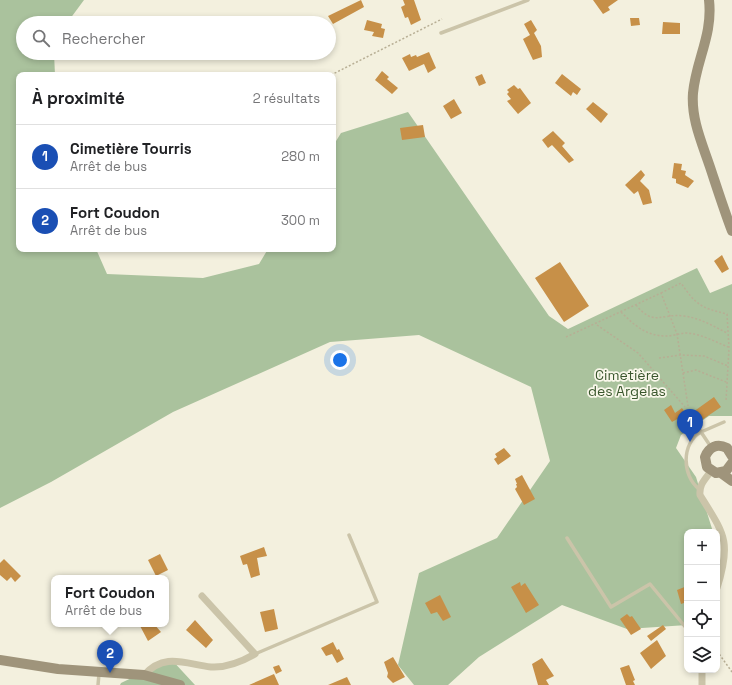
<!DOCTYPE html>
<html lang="fr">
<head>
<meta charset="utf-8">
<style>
  :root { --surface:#fff; --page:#f6f6f6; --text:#202124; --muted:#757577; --line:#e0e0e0; --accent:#1a73e8 }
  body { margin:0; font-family:"Space Grotesk",sans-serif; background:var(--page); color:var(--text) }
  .controls { position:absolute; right:12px; bottom:12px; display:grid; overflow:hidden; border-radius:8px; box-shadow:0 2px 6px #0003 }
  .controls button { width:36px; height:36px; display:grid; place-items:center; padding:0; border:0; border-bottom:1px solid var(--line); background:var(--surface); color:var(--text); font:20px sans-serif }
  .you { position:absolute; left:340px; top:360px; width:14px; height:14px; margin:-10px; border:3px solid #fff; border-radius:50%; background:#1a73e8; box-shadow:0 0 0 6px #1a73e833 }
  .badge { display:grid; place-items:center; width:26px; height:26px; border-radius:50%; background:var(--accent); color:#fff; font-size:13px; font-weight:700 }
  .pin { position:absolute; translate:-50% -33px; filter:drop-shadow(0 1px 2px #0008) }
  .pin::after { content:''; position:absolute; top:21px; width:14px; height:12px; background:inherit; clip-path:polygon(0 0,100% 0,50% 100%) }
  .popup { position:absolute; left:51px; top:575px; width:118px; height:52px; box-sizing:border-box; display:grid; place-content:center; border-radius:8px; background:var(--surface); filter:drop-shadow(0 1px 3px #0005); font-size:13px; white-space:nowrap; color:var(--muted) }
  .popup b { font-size:15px; color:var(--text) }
  .popup::after { content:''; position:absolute; left:50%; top:100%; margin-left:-8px; border:8px solid transparent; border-top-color:var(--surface) }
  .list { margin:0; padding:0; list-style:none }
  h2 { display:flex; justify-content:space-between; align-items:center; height:52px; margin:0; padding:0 16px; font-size:17px }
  h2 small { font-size:13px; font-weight:400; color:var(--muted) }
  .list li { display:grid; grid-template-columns:26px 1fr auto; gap:12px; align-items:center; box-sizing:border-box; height:64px; padding:0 16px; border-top:1px solid var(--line) }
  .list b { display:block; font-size:15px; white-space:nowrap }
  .list p { margin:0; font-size:13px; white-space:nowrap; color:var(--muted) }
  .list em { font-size:13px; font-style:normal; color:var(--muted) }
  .icon { flex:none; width:22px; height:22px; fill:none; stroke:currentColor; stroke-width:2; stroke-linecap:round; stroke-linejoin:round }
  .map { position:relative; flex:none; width:732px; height:685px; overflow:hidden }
  .search { position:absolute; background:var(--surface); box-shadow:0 2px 6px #0003; left:16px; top:16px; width:320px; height:44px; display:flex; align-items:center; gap:10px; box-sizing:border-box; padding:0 14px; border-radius:22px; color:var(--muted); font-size:15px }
  .panel { position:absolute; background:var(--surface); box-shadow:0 2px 6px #0003; left:16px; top:72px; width:320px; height:180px; border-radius:8px }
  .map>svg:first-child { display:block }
  .green { fill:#aac29d }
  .building { fill:#c79048 }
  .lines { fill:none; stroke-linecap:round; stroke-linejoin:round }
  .path { stroke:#b7ae94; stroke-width:1.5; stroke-dasharray:2 2; stroke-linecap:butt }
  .lane { stroke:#cbc4a9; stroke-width:3.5 }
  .street { stroke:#cbc4a9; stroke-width:7 }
  .secondary { stroke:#9f947b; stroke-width:10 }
  .labels { text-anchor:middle; stroke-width:3.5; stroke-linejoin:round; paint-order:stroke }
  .park-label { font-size:14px; fill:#3a572d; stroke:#faf8eb }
</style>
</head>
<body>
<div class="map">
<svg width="732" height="685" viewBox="0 0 732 685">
  <rect width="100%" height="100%" fill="#f3f0de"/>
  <path class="green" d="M0 0H84L67 23H23V53H54L55 75H19V249H96L107 274 203 278 259 264 268 249H333V146L341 133 408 112 549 316 568 329 697 268 710 293 732 284V416H709L681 435 676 448 696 477 713 532H687V625L627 629 562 605 479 657 448 685H414L398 665 419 573 497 538 550 461 531 387 419 335 330 342 173 412 51 482 0 508Z
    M171 659 195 685H120L121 683Z"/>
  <path class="building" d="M361 0 364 7 333 24 328 16Z
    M403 0H414L421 20 411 25 408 17 405 18 401 7 405 5Z
    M593 0H618L608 7 610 10 603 14Z
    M630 18H639L640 25 631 26Z
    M367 20 382 24 381 28 385 29 383 38 372 36 374 32 364 30Z
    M531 20 537 30 534 33 541 46 542 57 533 60 523 39 530 35 524 24Z
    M663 22 680 23V34H662Z
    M429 52 436 68 428 73 424 64 409 71 402 58 410 54 411 57 416 55 417 57Z
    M382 71 389 77 387 79 398 88 392 94 375 80Z
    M482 74 486 83 479 86 475 77Z
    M562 74 581 89 577 95 573 92 571 96 555 83Z
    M514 85 518 89 520 88 531 103 518 114 507 101 511 99 507 94 509 92 507 90Z
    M454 99 462 113 451 119 443 106Z
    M593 102 608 114 601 123 586 109Z
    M423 125 425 137 402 140 400 128Z
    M553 131 565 143 562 146 574 160 569 163 552 145 548 148 542 140Z
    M674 163 682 164 681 170 686 171 685 175 694 181 688 188 676 183V179L672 178Z
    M641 170 645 175 640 181 649 190 652 203 643 205 638 191 634 194 625 185Z
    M722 255 729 269 722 273 714 261Z
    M560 262 589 306 564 322 535 278Z
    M714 397 721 407 699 422 693 412Z
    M671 405 675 413 682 408 686 414 672 422 664 410Z
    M688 417 693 426 688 429 685 423Z
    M504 448 511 456 498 465 494 459 497 457 495 454Z
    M522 475 535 499 524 505 515 489 517 487 516 484H517L515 479Z
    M264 547 267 556 257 558 260 575 251 578 247 564 243 565 240 556Z
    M160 554 168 570 156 576 148 560Z
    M4 559 21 576 15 582 11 577 7 581 0 575V563Z
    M520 582 521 586 525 583 539 605 526 613 511 587Z
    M687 586V602L681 604 677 590Z
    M440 595 451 617 443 621 437 612 431 614 425 603Z
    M274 609 278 629 265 632 260 612Z
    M627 614 630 617 632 616 641 629 631 635 620 619Z
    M195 620 213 640 206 648 186 630Z
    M139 624H154L161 632 148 641Z
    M663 625 666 629 651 641 647 636Z
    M657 640 666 656 651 669 640 653Z
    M333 642 337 650 339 649 344 659 337 663 332 654 326 656 321 648Z
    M393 657 405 677 393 683 387 677 388 673 384 662Z
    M542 658 554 676 546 680 549 685H538L532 664Z
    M279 665 282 671 276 674 273 667Z
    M629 665 635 680 633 681 635 685H626L620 668Z
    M274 674 279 685H249Z
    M347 677 351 685H328Z"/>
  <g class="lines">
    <path class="path" d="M331 75 442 19
      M661 293 681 283C696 305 701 308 727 314L729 348 726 401
      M636 305C654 327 661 313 684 316 700 318 713 326 727 333
      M621 312C634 325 646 336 666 336 673 336 680 333 687 333 701 334 716 342 728 347
      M597 325 638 353 685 407
      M566 337 661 293 677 334 688 406
      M659 358 681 355 704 356 728 366
      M683 373 696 370 726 382
      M717 651 732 672"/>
    <path class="lane" d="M441 33 528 0
      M689 412 701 432 724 422
      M699 489C682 476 681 443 701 432L711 447
      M567 538 611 607 650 584 687 629
      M255 654 377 602 349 535
      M98 685 99 674"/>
    <path class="street" d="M711 471C705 480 699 484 700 495 724 534 732 541 717 588
      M702 670V685
      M144 675C165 652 185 664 211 667 227 668 241 662 255 654L202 596"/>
    <path class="secondary" d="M709 0C713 35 696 60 693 93 691 119 702 143 710 167 717 188 724 210 732 231
      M732 456 727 448C717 443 709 447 705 457L707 467 716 473 726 471 732 463
      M721 473 732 481
      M0 660 58 669 144 675 180 685"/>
  </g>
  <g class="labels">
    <g class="park-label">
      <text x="627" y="380">Cimetière<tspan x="627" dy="16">des Argelas</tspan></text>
    </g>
  </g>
</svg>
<div class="controls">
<button>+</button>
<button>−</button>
<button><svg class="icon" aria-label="locate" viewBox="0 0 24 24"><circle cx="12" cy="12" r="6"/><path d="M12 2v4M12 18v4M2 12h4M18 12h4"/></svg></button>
<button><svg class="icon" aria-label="layers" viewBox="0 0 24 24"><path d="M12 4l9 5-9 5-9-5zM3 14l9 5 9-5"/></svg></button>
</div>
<div class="you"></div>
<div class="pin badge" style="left:690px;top:442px;background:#1a4fb4">1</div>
<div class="pin badge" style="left:110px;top:673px;background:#1a4fb4">2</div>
<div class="popup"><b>Fort Coudon</b>Arrêt de bus</div>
<div class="search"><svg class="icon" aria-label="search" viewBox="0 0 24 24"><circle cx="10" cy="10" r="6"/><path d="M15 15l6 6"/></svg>Rechercher</div>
<section class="panel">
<h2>À proximité<small>2 résultats</small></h2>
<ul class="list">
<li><span class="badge" style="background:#1a4fb4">1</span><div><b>Cimetière Tourris</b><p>Arrêt de bus</p></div><em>280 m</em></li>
<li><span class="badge" style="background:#1a4fb4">2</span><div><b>Fort Coudon</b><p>Arrêt de bus</p></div><em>300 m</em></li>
</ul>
</section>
</div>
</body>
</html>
